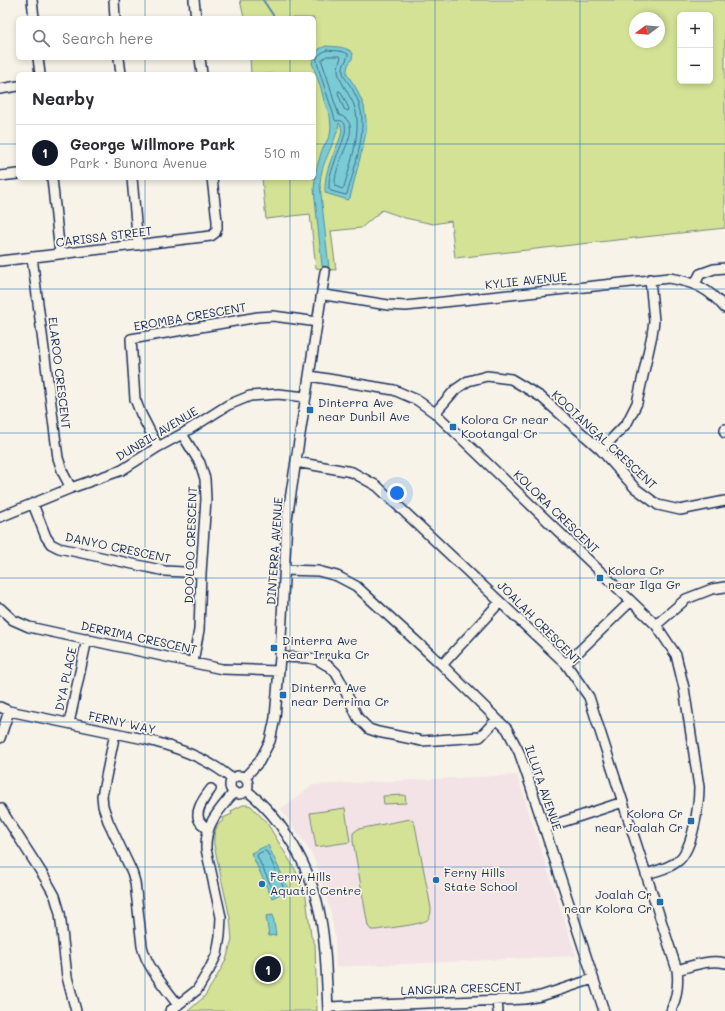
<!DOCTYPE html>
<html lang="en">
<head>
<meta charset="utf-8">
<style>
  :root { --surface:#fff; --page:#f2f2f3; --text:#2b2b33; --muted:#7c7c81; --line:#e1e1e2; --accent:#111827 }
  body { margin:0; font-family:Mali,sans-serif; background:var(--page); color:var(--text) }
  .controls { position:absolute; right:12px; top:12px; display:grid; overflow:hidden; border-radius:6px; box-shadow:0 2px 6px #0003 }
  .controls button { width:36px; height:36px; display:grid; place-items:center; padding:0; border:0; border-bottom:1px solid var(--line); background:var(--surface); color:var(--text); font:20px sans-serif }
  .compass { position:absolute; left:629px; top:12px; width:36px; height:36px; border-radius:50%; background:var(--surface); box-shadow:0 2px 6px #0003; rotate:254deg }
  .you { position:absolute; left:397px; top:493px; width:14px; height:14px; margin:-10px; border:3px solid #fff; border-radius:50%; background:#1a73e8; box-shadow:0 0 0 6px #1a73e833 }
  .badge { display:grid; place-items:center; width:26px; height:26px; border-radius:50%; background:var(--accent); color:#fff; font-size:13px; font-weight:700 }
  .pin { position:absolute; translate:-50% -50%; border:2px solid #fff; box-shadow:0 1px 4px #0006 }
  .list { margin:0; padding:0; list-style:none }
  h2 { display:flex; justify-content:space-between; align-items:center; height:52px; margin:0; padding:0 16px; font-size:17px }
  h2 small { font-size:13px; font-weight:400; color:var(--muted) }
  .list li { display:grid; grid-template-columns:26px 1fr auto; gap:12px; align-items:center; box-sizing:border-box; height:56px; padding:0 16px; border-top:1px solid var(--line) }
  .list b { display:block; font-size:15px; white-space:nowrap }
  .list p { margin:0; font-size:13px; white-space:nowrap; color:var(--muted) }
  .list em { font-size:13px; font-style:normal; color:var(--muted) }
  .icon { flex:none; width:22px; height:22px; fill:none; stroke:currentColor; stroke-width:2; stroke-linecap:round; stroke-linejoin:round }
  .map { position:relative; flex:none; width:725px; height:1011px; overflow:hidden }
  .search { position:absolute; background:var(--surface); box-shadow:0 2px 6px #0003; left:16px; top:16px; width:300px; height:44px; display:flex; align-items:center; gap:10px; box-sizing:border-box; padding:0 14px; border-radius:6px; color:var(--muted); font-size:15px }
  .panel { position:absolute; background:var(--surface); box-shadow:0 2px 6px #0003; left:16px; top:72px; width:300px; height:108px; border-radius:6px }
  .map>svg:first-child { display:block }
  .built { fill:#f3e3e6 }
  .green { fill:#d4e296; stroke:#78887a; fill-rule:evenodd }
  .water { fill:#7acbd4; stroke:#548da5 }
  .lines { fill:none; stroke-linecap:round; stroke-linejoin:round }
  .shore { stroke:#416d8d; stroke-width:1 }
  .stream { stroke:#548da5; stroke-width:2 }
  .minor-casing { stroke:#1b2f5e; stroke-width:12 }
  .minor { stroke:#f7f3e8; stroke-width:9 }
  .grid { fill:none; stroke:#1f6fb2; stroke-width:1; stroke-opacity:0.55 }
  .poi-dot { fill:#1f6fb2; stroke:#f7f3e8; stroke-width:1.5 }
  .labels { text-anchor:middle; stroke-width:3.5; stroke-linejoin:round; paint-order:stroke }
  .street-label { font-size:12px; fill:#1b2f5e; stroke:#f7f3e8 }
  .poi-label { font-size:12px; fill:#1b2f5e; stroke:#f7f3e8; text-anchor:start }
</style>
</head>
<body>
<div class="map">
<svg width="725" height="1011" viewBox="0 0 725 1011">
  <rect width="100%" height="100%" fill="#f7f3e8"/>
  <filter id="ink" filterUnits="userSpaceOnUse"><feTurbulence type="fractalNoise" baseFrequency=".025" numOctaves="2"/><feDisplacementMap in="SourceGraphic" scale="8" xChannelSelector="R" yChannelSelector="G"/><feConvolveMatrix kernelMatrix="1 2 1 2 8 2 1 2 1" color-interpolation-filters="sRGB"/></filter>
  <g filter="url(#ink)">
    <path class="built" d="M517 775 576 956 336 967 335 938 331 914 316 863 310 851 281 809 312 785Z"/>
    <path class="green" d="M240 0H725V228L455 258 451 221 433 224 405 218 382 210 361 228 331 231 336 270 316 268 310 214 266 219 262 178H314V74H251L250 58H314V18H244ZM680 15H710V81H680ZM635 18H659V42H635Z
      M405 795 406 803 384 804 383 796Z
      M243 805H248L251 806 267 823 296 871 306 897 311 936 315 944 317 1011H188L204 997 216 978 226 960 232 940 230 918 214 845C213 836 215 825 224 820L223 818 232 814 231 811Z
      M345 808 350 842 316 847 310 813Z
      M410 819 413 821 415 825 431 908C431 912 431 917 427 920 420 925 387 928 376 930H371L368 926 353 841V833L358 829Z"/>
    <path class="water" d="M326 46C336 47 345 46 353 53L352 59 348 65 347 70V74L356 88 364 106 366 120V132L363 146 350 198 348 200 325 193C325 188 325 183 326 177 327 171 331 159 334 153 337 144 346 131 339 123 336 144 320 162 320 185L329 268 322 266 314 189 316 170 322 150 330 135 331 127 330 116 324 101 321 88 312 63 314 56 319 49Z
      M268 845 289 890 272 898 251 853Z
      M273 915 276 935 269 936 266 916Z"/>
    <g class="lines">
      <path class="shore" d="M327 50C334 51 342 50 348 54 348 60 342 64 343 71 343 78 350 84 353 90 355 95 359 101 360 107 367 131 354 170 347 194L346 195 331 191 329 189C329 185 329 180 330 176 332 169 335 162 337 155 340 148 355 117 336 121L335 120C333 110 315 63 317 58 319 54 323 52 327 50Z
        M327 56H339L341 57C340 61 338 65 338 69 337 79 352 97 355 108 362 131 350 165 344 187L342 189 335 186C334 177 339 164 342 156 348 141 359 122 339 115L333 98 330 86 322 62V60Z
        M339 91 341 92 349 109 348 111 344 109 338 93Z
        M265 851 267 852 283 886 282 888 275 891 273 890 257 856 258 854Z"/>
      <path class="stream" d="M263 0 275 18"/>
      <defs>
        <path id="minor" d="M32 0 34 18
          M114 0 115 18
          M194 0 196 18
          M38 58 40 74
          M119 58 121 74
          M200 58 202 74
          M0 89 18 86
          M0 176 18 174
          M52 178 60 254
          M132 178 138 245
          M32 257 58 458 63 473 71 488
          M0 261 211 236 215 233 217 228V221L212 178
          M695 284 700 274 714 269 725 268
          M321 297 325 295 388 305 406 306 669 278C694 282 708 288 725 308
          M310 376 394 390 417 400 435 413 656 625 676 655 684 688 699 787C699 805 693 849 678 861 669 868 657 871 646 874
          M435 413 455 390 468 381 487 376 511 379 541 397 601 450 635 488 658 505 680 510 725 501
          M725 429V433
          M182 434 200 463 205 479 206 499 201 573 199 630 193 662
          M158 447 141 414 135 399 131 339 258 317 273 316 318 322
          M601 450 627 423 637 403 652 335 654 321 650 279
          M296 462 352 472 377 486 566 664 589 697 677 970C679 985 677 997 671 1011
          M33 504 46 537 51 544 59 548 165 571 201 573
          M0 517 71 488 122 470 158 447 182 434 228 405 250 396 278 394 306 397
          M284 570 318 571 337 576 356 586 442 665 507 729 519 752 527 775 604 1011
          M0 608 13 620 29 627 222 669 279 671
          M656 625 686 599 712 589 725 587
          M280 657 309 658 318 660 330 667 336 673 341 682 358 718 369 729 378 732 422 741 480 737 497 719
          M566 664 631 601
          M442 665 500 602
          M0 707 9 711 144 739C168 745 193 753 214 766 221 770 226 774 232 779
          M69 723 87 639
          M115 733 102 796 103 806 108 821 132 872 135 882 142 946C147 968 165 987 178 1005
          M0 738 9 711
          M230 785a9 9 0 1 1 18 0a9 9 0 1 1-18 0Z
          M245 777 259 762 270 741 275 718 280 657 287 519 325 272
          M246 790C263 803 276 818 287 835 326 894 325 944 328 1011
          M0 808 45 878 55 896 60 913 67 977 76 1011
          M544 828 623 802
          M208 830C206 827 203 825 201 823 192 813 205 797 211 789
          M677 970C692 966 709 959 725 963
          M497 1000 498 1011
          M328 1007 525 999 541 996 593 979
          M170 1011 197 990 209 970 217 954 220 936 221 917 206 849C205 823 219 811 234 792"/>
      </defs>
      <use href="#minor" class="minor-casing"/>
      <use href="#minor" class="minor"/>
    </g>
  </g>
  <path class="grid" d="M145 0V18M290 0V18M435 0V1011M580 0V1011M145 58V74M290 58V74M0 144H18M314 144H725M145 178V1011M290 178V1011M0 289H725M0 433H725M0 578H725M0 722H725M0 867H725"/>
  <g class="poi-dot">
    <rect x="306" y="406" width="8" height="8" rx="2"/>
    <rect x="449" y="423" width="8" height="8" rx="2"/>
    <rect x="596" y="574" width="8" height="8" rx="2"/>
    <rect x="270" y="644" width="8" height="8" rx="2"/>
    <rect x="279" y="691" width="8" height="8" rx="2"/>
    <rect x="687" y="817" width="8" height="8" rx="2"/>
    <circle cx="436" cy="880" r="4"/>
    <circle cx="262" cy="884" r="4"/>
    <rect x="656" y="898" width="8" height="8" rx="2"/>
  </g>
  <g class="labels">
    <g class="street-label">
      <text transform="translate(104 237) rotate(-7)" y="4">CARISSA STREET</text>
      <text transform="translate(526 281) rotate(-6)" y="4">KYLIE AVENUE</text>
      <text transform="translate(190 317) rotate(-10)" y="4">EROMBA CRESCENT</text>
      <text transform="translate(59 373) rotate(83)" y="4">ELAROO CRESCENT</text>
      <text transform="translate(157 434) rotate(-31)" y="4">DUNBIL AVENUE</text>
      <text transform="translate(604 440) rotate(43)" y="4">KOOTANGAL CRESCENT</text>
      <text transform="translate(556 512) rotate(44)" y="4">KOLORA CRESCENT</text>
      <text transform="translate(191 545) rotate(-88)" y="4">DOOLOO CRESCENT</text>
      <text transform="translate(118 548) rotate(12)" y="4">DANYO CRESCENT</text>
      <text transform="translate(275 551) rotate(-86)" y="4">DINTERRA AVENUE</text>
      <text transform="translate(539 623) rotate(45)" y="4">JOALAH CRESCENT</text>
      <text transform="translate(139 638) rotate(12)" y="4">DERRIMA CRESCENT</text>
      <text transform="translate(66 679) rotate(-78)" y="4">DYA PLACE</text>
      <text transform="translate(122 723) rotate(12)" y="4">FERNY WAY</text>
      <text transform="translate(543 788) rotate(71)" y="4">ILLUTA AVENUE</text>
      <text transform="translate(461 989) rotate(-2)" y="4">LANGURA CRESCENT</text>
    </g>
    <g class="poi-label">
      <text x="318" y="407">Dinterra Ave<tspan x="318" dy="14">near Dunbil Ave</tspan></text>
      <text x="461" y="424">Kolora Cr near<tspan x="461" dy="14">Kootangal Cr</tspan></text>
      <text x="608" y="575">Kolora Cr<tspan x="608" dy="14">near Ilga Gr</tspan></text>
      <text x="282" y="645">Dinterra Ave<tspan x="282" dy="14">near Irruka Cr</tspan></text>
      <text x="291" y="692">Dinterra Ave<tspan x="291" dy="14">near Derrima Cr</tspan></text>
      <text x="683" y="818" text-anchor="end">Kolora Cr<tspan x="683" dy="14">near Joalah Cr</tspan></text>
      <text x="444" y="877">Ferny Hills<tspan x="444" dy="14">State School</tspan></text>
      <text x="270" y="881">Ferny Hills<tspan x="270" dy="14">Aquatic Centre</tspan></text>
      <text x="652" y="899" text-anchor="end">Joalah Cr<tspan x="652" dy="14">near Kolora Cr</tspan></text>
    </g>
  </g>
</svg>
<div class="controls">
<button>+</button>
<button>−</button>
</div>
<svg class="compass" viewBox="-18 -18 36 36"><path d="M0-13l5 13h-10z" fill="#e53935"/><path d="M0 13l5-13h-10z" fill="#7c7c81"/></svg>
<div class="you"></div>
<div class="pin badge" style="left:268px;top:969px">1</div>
<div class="search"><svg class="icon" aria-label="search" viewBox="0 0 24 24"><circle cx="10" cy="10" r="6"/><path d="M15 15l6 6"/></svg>Search here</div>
<section class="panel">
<h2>Nearby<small></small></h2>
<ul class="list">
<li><span class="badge">1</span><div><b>George Willmore Park</b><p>Park · Bunora Avenue</p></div><em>510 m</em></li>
</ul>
</section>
</div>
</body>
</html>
